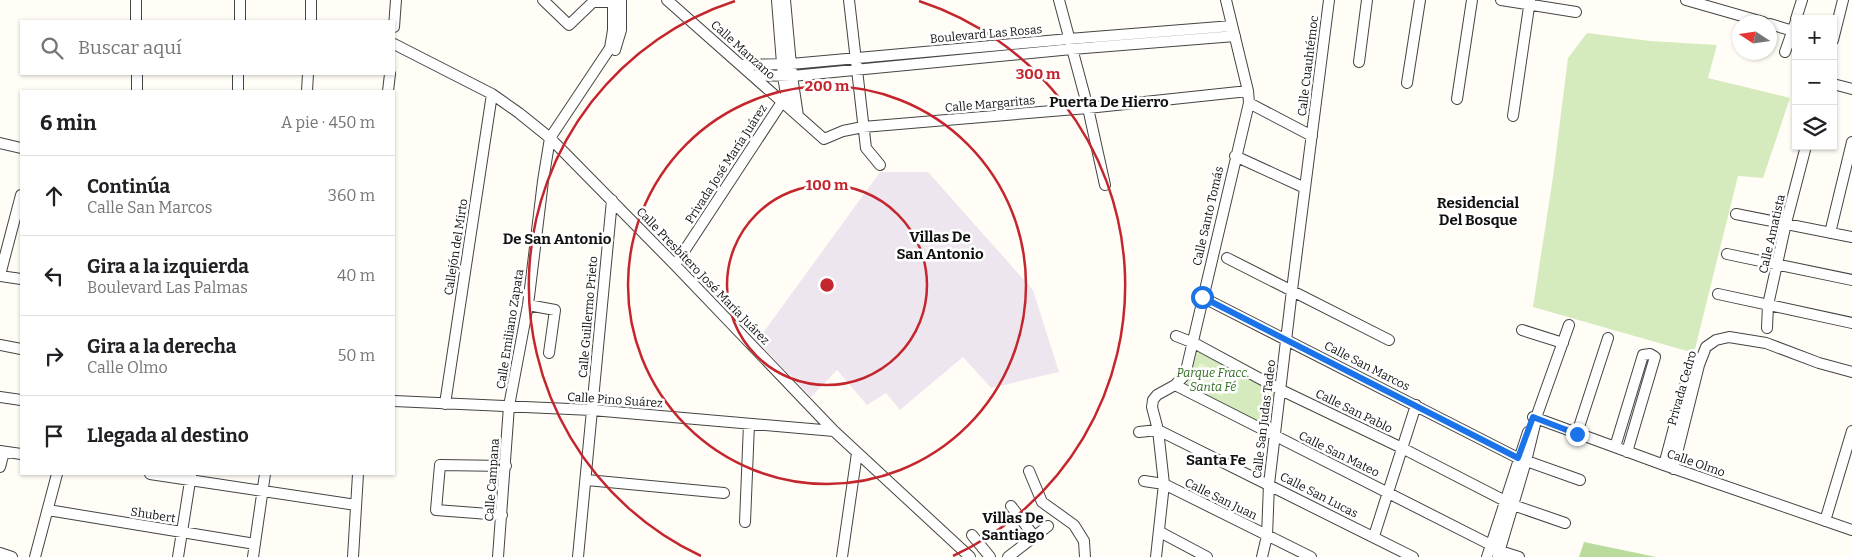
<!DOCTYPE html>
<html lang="es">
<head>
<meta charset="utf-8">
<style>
  :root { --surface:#fff; --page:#f2f2f2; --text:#202124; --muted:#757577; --line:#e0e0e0 }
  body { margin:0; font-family:Bitter,serif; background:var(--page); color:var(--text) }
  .controls { position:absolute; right:15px; top:15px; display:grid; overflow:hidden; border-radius:0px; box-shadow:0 1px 4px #0004 }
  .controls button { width:45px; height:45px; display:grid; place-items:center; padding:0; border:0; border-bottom:1px solid var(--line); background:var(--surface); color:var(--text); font:25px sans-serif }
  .compass { position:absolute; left:1732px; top:15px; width:45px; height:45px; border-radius:50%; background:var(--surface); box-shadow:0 1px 4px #0004; rotate:282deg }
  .stop { position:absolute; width:15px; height:15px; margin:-11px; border:4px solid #1a73e8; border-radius:50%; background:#fff }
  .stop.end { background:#1a73e8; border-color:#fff; box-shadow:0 1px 5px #0008 }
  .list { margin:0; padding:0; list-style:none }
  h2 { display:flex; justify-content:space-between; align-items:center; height:65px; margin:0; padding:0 20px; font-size:21px }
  h2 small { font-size:16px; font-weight:400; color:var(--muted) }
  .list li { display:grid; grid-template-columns:32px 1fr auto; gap:15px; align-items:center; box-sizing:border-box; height:80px; padding:0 20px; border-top:1px solid var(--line) }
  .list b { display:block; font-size:19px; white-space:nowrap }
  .list p { margin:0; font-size:16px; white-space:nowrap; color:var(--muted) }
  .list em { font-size:16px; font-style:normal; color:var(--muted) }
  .icon { flex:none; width:28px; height:28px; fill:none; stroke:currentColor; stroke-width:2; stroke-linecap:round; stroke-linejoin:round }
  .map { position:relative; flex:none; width:1852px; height:557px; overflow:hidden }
  .search { position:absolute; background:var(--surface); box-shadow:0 1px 4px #0004; left:20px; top:20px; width:375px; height:55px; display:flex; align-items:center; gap:12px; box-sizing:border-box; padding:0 18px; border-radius:0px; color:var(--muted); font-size:19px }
  .panel { position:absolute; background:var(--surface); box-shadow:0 1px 4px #0004; left:20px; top:90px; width:375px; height:385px; border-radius:0px }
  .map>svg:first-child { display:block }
  .industrial { fill:#eee6ef }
  .green { fill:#d5ebbd }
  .forest { fill:#b9dc9c }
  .pitch { fill:#e6f2cf }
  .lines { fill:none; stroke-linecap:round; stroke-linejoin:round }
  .minor-casing { stroke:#444; stroke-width:12 }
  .minor { stroke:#fff; stroke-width:10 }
  .route { stroke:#1a73e8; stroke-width:6 }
  .ring { fill:none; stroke:#c4262e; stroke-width:2.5 }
  .labels { text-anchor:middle; stroke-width:5; stroke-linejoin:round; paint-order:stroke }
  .street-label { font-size:12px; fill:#111; stroke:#fff }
  .park-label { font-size:12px; font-style:italic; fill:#2f6b1f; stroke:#fff }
  .quarter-label { font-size:15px; font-weight:bold; fill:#111; stroke:#fff }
  .centre { fill:#c4262e; stroke:#fff; stroke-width:2.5 }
  .ring-label { font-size:15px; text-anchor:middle; font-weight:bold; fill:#c4262e; stroke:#fff; stroke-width:5; stroke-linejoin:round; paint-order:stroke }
</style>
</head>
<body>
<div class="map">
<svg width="1852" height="557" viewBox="0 0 1852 557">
  <rect width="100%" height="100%" fill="#fffdf5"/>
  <path class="industrial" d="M880 172H928L1033 290 1059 372 991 388 963 357 900 410 886 393 867 405 837 370 811 397 757 341Z"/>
  <path class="green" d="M1587 33 1650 41 1717 45 1708 78 1790 98 1763 178 1738 176 1694 353 1533 307 1553 177 1568 58Z
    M1196 348 1277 391 1271 431 1183 387 1190 379Z"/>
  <path class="forest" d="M1584 542 1656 557H1579Z"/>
  <path class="pitch" d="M1200 363 1231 378 1222 396 1191 381Z"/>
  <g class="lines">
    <defs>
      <path id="minor" d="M136 0V21
        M543 0 569 25 593 2H613
        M667 0 824 139 843 131 863 127 1088 108 1248 91
        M777 0 783 76 788 107
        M785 0 792 76 798 116
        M849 0 866 148 880 165
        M1059 0 1088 108 1105 185
        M1501 0 1576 12
        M1686 0 1763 22
        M1796 19 1802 0
        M240 21V0
        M311 21V0
        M1770 24 1793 31
        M394 27 396 0
        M1833 40 1843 0
        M394 44 492 94 519 113 550 138 675 265 834 431 970 557
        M615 50 621 30V0
        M1785 52 1796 21
        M1359 62 1367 0
        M741 65 791 64 1069 39 1232 26
        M137 74V91
        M752 75 792 76 1072 49 1235 36
        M1407 83 1420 0
        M1833 84 1852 89
        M238 91V74
        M307 91 308 74
        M388 91 390 74
        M1457 99 1472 0
        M1249 103 1312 136
        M1513 116 1530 0
        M0 143 21 148
        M1235 156 1305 188
        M1736 214 1852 237
        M1830 233 1852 142
        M1727 254 1852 280
        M1227 258 1389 340
        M675 265 782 102
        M0 275 21 195
        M0 276 21 279
        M1718 294 1852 323
        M1202 297 1518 458 1580 480
        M528 305 555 310 549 353
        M1767 328 1768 305 1786 223 1806 146
        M1522 330 1563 343
        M1176 336 1194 343 1281 390 1402 448 1513 505 1565 523
        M0 345 21 349
        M1175 385 1491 545 1500 551 1519 557
        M0 397 21 400
        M394 401 592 410 834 431
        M445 404 492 94
        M1533 417 1664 465 1852 530
        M1158 430 1413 557
        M1139 432 1158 430
        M1577 433 1608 338
        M1615 447 1643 355 1650 354 1655 357 1627 452
        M0 451 21 454
        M1664 465 1689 371
        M0 467 4 452
        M1673 469 1699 365 1706 347 1716 340 1729 337 1766 343 1819 363 1852 372
        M1029 471 1042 502 1074 525 1084 541 1085 557
        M150 474 356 505
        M587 480 724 493
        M1144 481 1164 484 1311 557
        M1011 506 1034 536
        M48 510 255 544
        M502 515 436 510 440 465 506 466
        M1825 521 1852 431
        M745 522 749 424
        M1160 532 1207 557
        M972 535 990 557
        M1374 536 1416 405
        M0 553 12 557
        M1498 556 1526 461 1538 412 1569 325
        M35 557 57 474
        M178 557 191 475
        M253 557 265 474
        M353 557 358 474
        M498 557 509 406 528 305 543 181 550 138 610 48 613 30V0
        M578 557 612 200
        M842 557 857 453
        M1008 557 1048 526
        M1156 557 1164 484 1158 430 1152 407 1153 400 1157 395 1175 385 1185 375 1249 103 1248 91 1226 0
        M1262 557 1267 536 1269 484 1292 290 1329 0
        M1487 557 1528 432"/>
    </defs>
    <use href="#minor" class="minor-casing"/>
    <use href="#minor" class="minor"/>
  </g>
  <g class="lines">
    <path class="route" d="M1202 297 1518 458 1533 417 1577 434"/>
  </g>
  <g class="ring">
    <circle cx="827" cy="285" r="100"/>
    <circle cx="827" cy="285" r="199"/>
    <path d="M701 556A299 299 0 0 1 735 1M919 1A299 299 0 0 1 953 556"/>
  </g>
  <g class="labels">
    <g class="street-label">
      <text transform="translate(986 34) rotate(-5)" y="4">Boulevard Las Rosas</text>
      <text transform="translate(743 50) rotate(42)" y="4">Calle Manzano</text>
      <text transform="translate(1308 66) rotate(-83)" y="4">Calle Cuauhtémoc</text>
      <text transform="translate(990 104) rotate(-5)" y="4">Calle Margaritas</text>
      <text transform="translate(726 164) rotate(-57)" y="4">Privada José María Juárez</text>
      <text transform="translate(1208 216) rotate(-77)" y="4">Calle Santo Tomás</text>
      <text transform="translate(1772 234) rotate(-77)" y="4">Calle Amatista</text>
      <text transform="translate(456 247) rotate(-81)" y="4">Callejón del Mirto</text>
      <text transform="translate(703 276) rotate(46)" y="4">Calle Presbítero José María Juárez</text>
      <text transform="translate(588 317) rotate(-85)" y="4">Calle Guillermo Prieto</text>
      <text transform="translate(510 329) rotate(-81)" y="4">Calle Emiliano Zapata</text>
      <text transform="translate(1367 366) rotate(27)" y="4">Calle San Marcos</text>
      <text transform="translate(1682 388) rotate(-74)" y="4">Privada Cedro</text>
      <text transform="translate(615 400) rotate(4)" y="4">Calle Pino Suárez</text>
      <text transform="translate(1354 411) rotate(26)" y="4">Calle San Pablo</text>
      <text transform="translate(1264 419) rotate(-83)" y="4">Calle San Judas Tadeo</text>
      <text transform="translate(1339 454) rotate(26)" y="4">Calle San Mateo</text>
      <text transform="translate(1696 463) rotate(19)" y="4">Calle Olmo</text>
      <text transform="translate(492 480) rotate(-86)" y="4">Calle Campana</text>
      <text transform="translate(1319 495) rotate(27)" y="4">Calle San Lucas</text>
      <text transform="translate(1221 499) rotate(26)" y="4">Calle San Juan</text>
      <text transform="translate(153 515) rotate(9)" y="4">Shubert</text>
    </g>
    <g class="park-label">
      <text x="1213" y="377">Parque Fracc.<tspan x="1213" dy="14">Santa Fé</tspan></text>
    </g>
    <g class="quarter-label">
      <text x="1109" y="107">Puerta De Hierro</text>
      <text x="1478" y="208">Residencial<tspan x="1478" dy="17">Del Bosque</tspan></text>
      <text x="940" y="242">Villas De<tspan x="940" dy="17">San Antonio</tspan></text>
      <text x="557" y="244">De San Antonio</text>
      <text x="1216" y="465">Santa Fe</text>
      <text x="1013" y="523">Villas De<tspan x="1013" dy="17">Santiago</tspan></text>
    </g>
  </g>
  <circle cx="827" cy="285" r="8" class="centre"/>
  <g class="ring-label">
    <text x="1038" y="79">300 m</text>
    <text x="827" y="91">200 m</text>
    <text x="827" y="190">100 m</text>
  </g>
</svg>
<div class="controls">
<button>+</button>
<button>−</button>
<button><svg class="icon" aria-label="layers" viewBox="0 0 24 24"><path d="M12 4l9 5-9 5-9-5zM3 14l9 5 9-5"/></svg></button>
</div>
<svg class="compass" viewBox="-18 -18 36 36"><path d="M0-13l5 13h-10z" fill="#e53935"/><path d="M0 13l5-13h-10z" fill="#757577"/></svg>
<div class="stop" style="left:1202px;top:297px"></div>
<div class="stop end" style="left:1577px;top:434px"></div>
<div class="search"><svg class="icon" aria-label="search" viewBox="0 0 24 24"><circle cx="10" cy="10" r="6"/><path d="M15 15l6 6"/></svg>Buscar aquí</div>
<section class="panel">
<h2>6 min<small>A pie · 450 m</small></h2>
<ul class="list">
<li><svg class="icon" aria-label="ahead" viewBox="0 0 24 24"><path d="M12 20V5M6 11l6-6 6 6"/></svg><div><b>Continúa</b><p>Calle San Marcos</p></div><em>360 m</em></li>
<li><svg class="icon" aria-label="left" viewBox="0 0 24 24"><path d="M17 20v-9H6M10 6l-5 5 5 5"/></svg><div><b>Gira a la izquierda</b><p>Boulevard Las Palmas</p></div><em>40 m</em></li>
<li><svg class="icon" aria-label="right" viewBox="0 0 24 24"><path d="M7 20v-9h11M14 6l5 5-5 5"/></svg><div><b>Gira a la derecha</b><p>Calle Olmo</p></div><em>50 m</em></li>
<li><svg class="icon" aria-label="arrive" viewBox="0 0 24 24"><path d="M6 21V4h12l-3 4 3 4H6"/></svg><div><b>Llegada al destino</b></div></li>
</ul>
</section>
</div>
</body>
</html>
